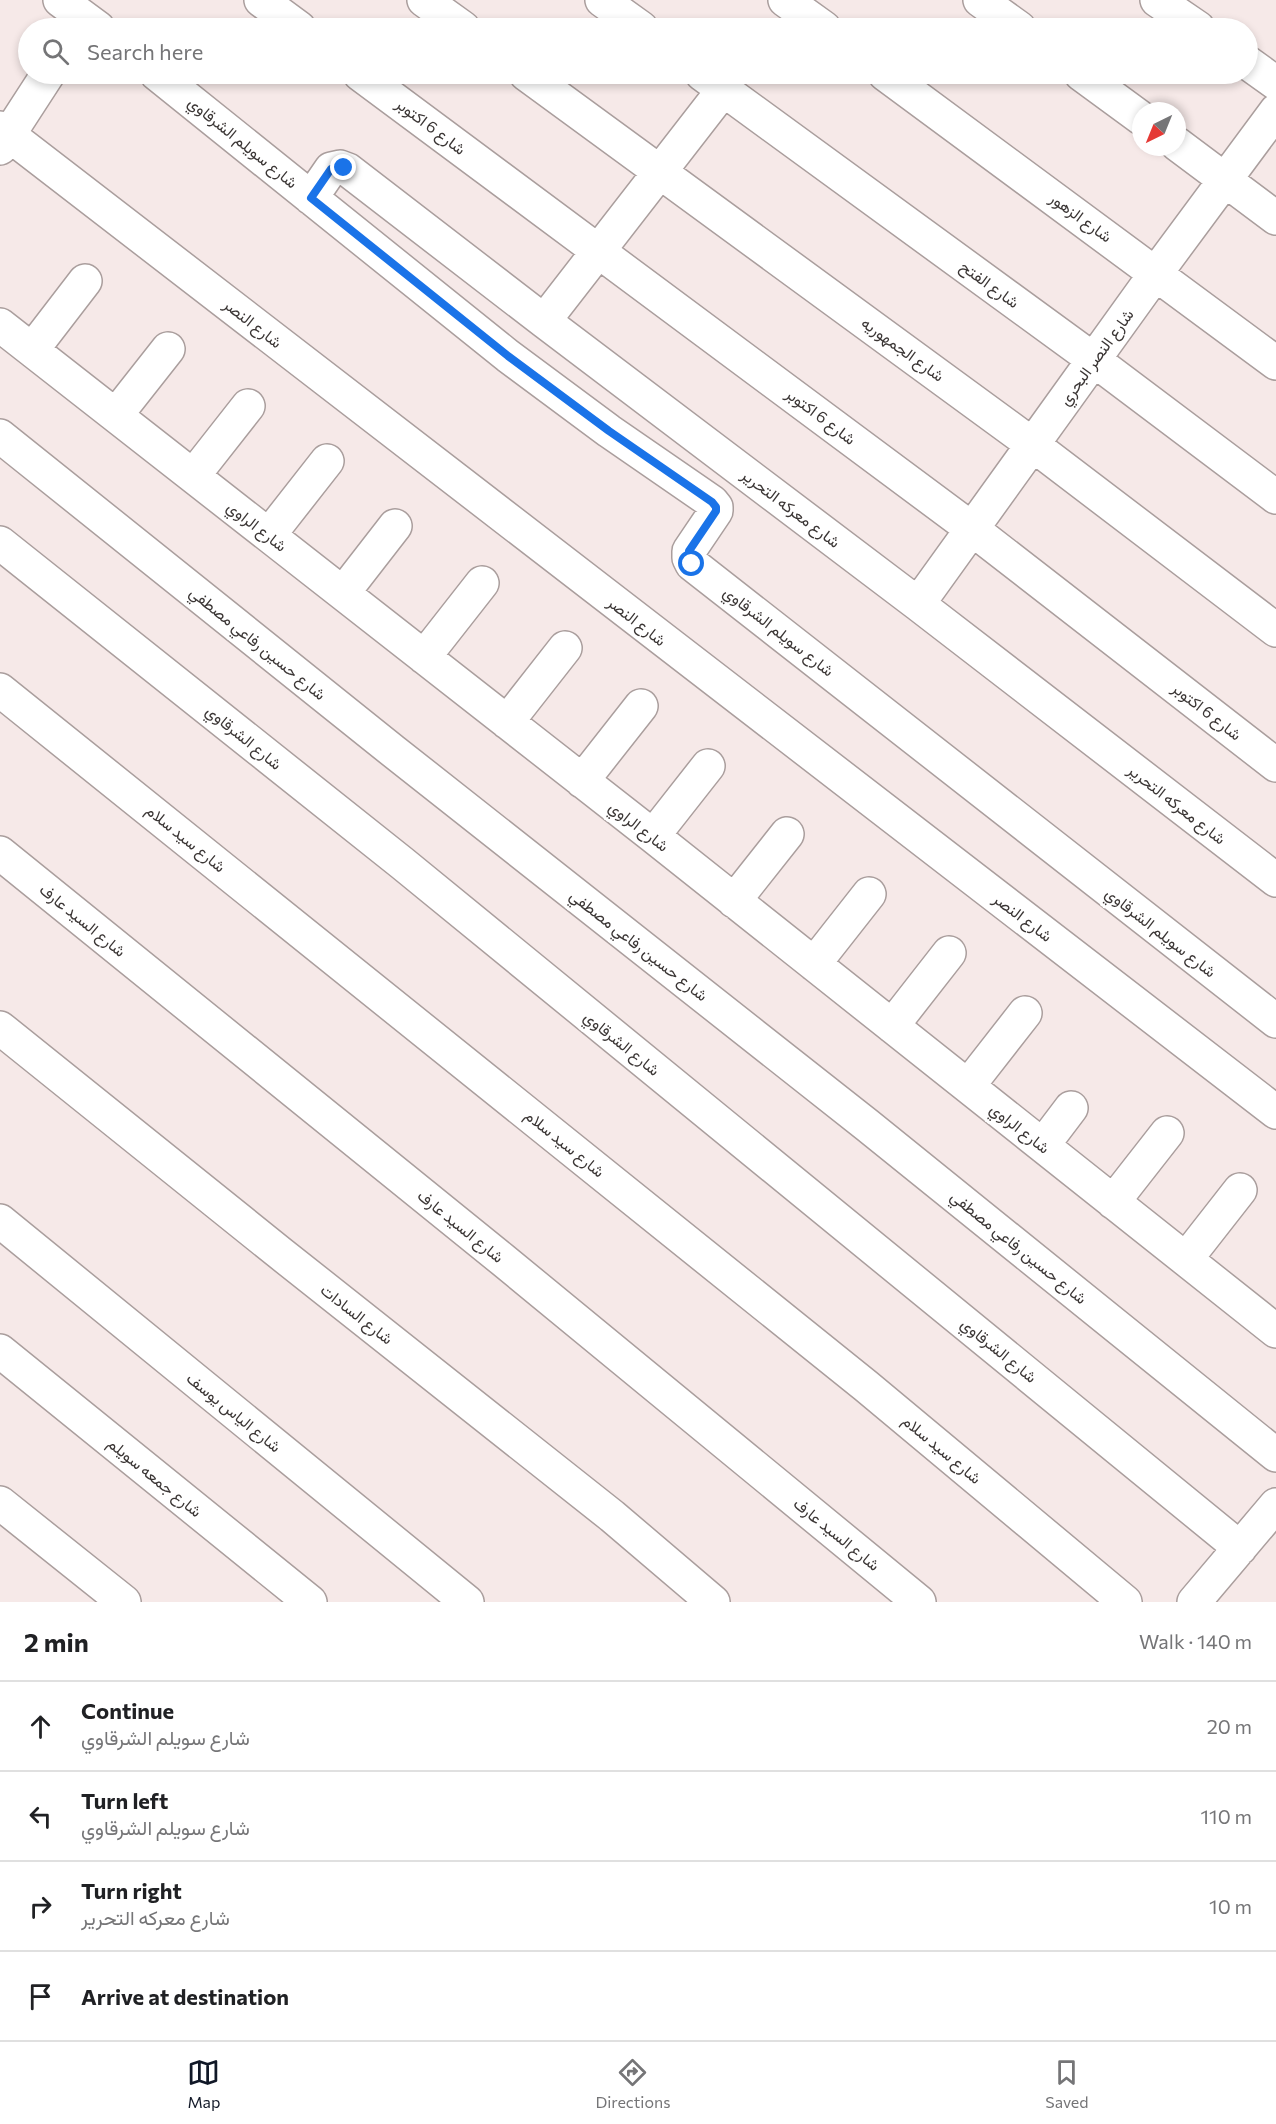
<!DOCTYPE html>
<html lang="en">
<head>
<meta charset="utf-8">
<style>
  :root { --surface:#fff; --page:#f6f6f6; --text:#202124; --muted:#757577; --line:#e0e0e0; --accent:#111827 }
  body { margin:0; font-family:Commissioner,Vazirmatn,sans-serif; background:var(--page); color:var(--text) }
  .compass { position:absolute; left:1132px; top:102px; width:54px; height:54px; border-radius:50%; background:var(--surface); box-shadow:0 3px 9px #0003; rotate:223deg }
  .stop { position:absolute; width:18px; height:18px; margin:-14px; border:4px solid #1a73e8; border-radius:50%; background:#fff }
  .stop.end { background:#1a73e8; border-color:#fff; box-shadow:0 2px 6px #0008 }
  .list { margin:0; padding:0; list-style:none }
  h2 { display:flex; justify-content:space-between; align-items:center; height:78px; margin:0; padding:0 24px; font-size:26px }
  h2 small { font-size:20px; font-weight:400; color:var(--muted) }
  .list li { display:grid; grid-template-columns:39px 1fr auto; gap:18px; align-items:center; box-sizing:border-box; height:90px; padding:0 24px; border-top:2px solid var(--line) }
  .list b { display:block; font-size:22px; white-space:nowrap }
  .list p { margin:0; font-size:20px; white-space:nowrap; color:var(--muted) }
  .list em { font-size:20px; font-style:normal; color:var(--muted) }
  .icon { flex:none; width:33px; height:33px; fill:none; stroke:currentColor; stroke-width:2; stroke-linecap:round; stroke-linejoin:round }
  .map { position:relative; flex:none; width:1276px; height:1602px; overflow:hidden }
  .search { position:absolute; background:var(--surface); box-shadow:0 3px 9px #0003; left:18px; right:18px; top:18px; height:66px; display:flex; align-items:center; gap:15px; box-sizing:border-box; padding:0 21px; border-radius:33px; color:var(--muted); font-size:22px }
  .sheet { height:438px; background:var(--surface) }
  nav { display:flex; justify-content:space-around; align-items:center; box-sizing:border-box; height:84px; border-top:2px solid var(--line); background:var(--surface); font-size:16px; color:var(--muted) }
  nav a { display:grid; justify-items:center; gap:3px }
  nav .on { color:var(--accent) }
  .map>svg:first-child { display:block }
  .lines { fill:none; stroke-linecap:round; stroke-linejoin:round }
  .minor-casing { stroke:#aa9e9d; stroke-width:36 }
  .minor { stroke:#fff; stroke-width:33 }
  .route { stroke:#1a73e8; stroke-width:8 }
  .labels { text-anchor:middle; stroke-width:6; stroke-linejoin:round; paint-order:stroke }
  .street-label { font-size:16px; fill:#3b3635; stroke:#fff }
</style>
</head>
<body>
<div class="map">
<svg width="1276" height="1602" viewBox="0 0 1276 1602">
  <rect width="100%" height="100%" fill="#f6e9e8"/>
  <g class="lines">
    <defs>
      <path id="minor" d="M60 0 98 28
        M261 0 299 28
        M424 0 463 28
        M602 0 641 28
        M785 0 824 28
        M980 0 1019 28
        M1157 0 1198 28
        M1248 63 1276 83
        M157 74 508 356 609 431 712 502 716 507V511L689 551V558L692 564 1276 1021
        M360 74 972 529 1276 765
        M526 74 1033 445 1276 630
        M702 74 1094 360 1276 497
        M885 74 1276 363
        M1081 74 1141 118
        M0 128 1276 1112
        M1177 144 1276 218
        M0 148 48 74
        M311 198 331 169 340 167 348 170 544 321 918 604 1276 880
        M544 321 724 89
        M0 325 653 836 1276 1331
        M32 350 85 281
        M116 415 168 349
        M0 436 393 751 867 1125 1276 1455
        M193 476 248 406
        M269 535 327 461
        M0 543 402 863 1240 1548
        M343 593 395 526
        M918 604 1156 273 1276 111
        M424 657 482 583
        M0 690 866 1386 1125 1602
        M507 722 565 648
        M582 781 641 706
        M653 836 708 766
        M0 853 503 1260 919 1602
        M734 901 787 834
        M814 964 869 894
        M892 1026 949 953
        M0 1028 280 1253 612 1516 713 1602
        M968 1086 1025 1013
        M1043 1145 1071 1108
        M1113 1202 1167 1133
        M0 1221 467 1602
        M1186 1259 1240 1190
        M0 1351 310 1602
        M0 1503 124 1602
        M1194 1602 1276 1505"/>
    </defs>
    <use href="#minor" class="minor-casing"/>
    <use href="#minor" class="minor"/>
  </g>
  <g class="lines">
    <path class="route" d="M344 168 331 169 311 198 508 356 609 431 712 502 716 507V511L689 551V558L692 564"/>
  </g>
  <g class="labels">
    <g class="street-label">
      <text transform="translate(431 126) rotate(37)" y="6">شارع 6 اكتوبر</text>
      <text transform="translate(243 142) rotate(39)" y="6">شارع سويلم الشرقاوي</text>
      <text transform="translate(1081 217) rotate(36)" y="6">شارع الزهور</text>
      <text transform="translate(990 284) rotate(36)" y="6">شارع الفتح</text>
      <text transform="translate(253 323) rotate(38)" y="6">شارع النصر</text>
      <text transform="translate(903 349) rotate(36)" y="6">شارع الجمهوريه</text>
      <text transform="translate(1096 357) rotate(-54)" y="6">شارع النصر البحري</text>
      <text transform="translate(821 416) rotate(37)" y="6">شارع 6 اكتوبر</text>
      <text transform="translate(791 508) rotate(37)" y="6">شارع معركه التحرير</text>
      <text transform="translate(257 526) rotate(38)" y="6">شارع الراوي</text>
      <text transform="translate(637 621) rotate(38)" y="6">شارع النصر</text>
      <text transform="translate(779 631) rotate(38)" y="6">شارع سويلم الشرقاوي</text>
      <text transform="translate(258 643) rotate(39)" y="6">شارع حسين رفاعي مصطفي</text>
      <text transform="translate(1207 711) rotate(38)" y="6">شارع 6 اكتوبر</text>
      <text transform="translate(244 737) rotate(39)" y="6">شارع الشرقاوي</text>
      <text transform="translate(1177 804) rotate(38)" y="6">شارع معركه التحرير</text>
      <text transform="translate(639 826) rotate(38)" y="6">شارع الراوي</text>
      <text transform="translate(186 838) rotate(39)" y="6">شارع سيد سلام</text>
      <text transform="translate(1023 917) rotate(37)" y="6">شارع النصر</text>
      <text transform="translate(83 920) rotate(39)" y="6">شارع السيد عارف</text>
      <text transform="translate(1161 932) rotate(38)" y="6">شارع سويلم الشرقاوي</text>
      <text transform="translate(639 945) rotate(38)" y="6">شارع حسين رفاعي مصطفي</text>
      <text transform="translate(622 1043) rotate(39)" y="6">شارع الشرقاوي</text>
      <text transform="translate(1020 1128) rotate(38)" y="6">شارع الراوي</text>
      <text transform="translate(565 1143) rotate(39)" y="6">شارع سيد سلام</text>
      <text transform="translate(461 1226) rotate(39)" y="6">شارع السيد عارف</text>
      <text transform="translate(1019 1247) rotate(39)" y="6">شارع حسين رفاعي مصطفي</text>
      <text transform="translate(357 1314) rotate(38)" y="6">شارع السادات</text>
      <text transform="translate(999 1350) rotate(39)" y="6">شارع الشرقاوي</text>
      <text transform="translate(234 1412) rotate(39)" y="6">شارع الياس يوسف</text>
      <text transform="translate(942 1449) rotate(40)" y="6">شارع سيد سلام</text>
      <text transform="translate(155 1477) rotate(39)" y="6">شارع جمعه سويلم</text>
      <text transform="translate(837 1534) rotate(39)" y="6">شارع السيد عارف</text>
    </g>
  </g>
</svg>
<svg class="compass" viewBox="-18 -18 36 36"><path d="M0-13l5 13h-10z" fill="#e53935"/><path d="M0 13l5-13h-10z" fill="#757577"/></svg>
<div class="stop" style="left:692px;top:564px"></div>
<div class="stop end" style="left:344px;top:168px"></div>
<div class="search"><svg class="icon" aria-label="search" viewBox="0 0 24 24"><circle cx="10" cy="10" r="6"/><path d="M15 15l6 6"/></svg>Search here</div>
</div>
<section class="sheet">
<h2>2 min<small>Walk · 140 m</small></h2>
<ul class="list">
<li><svg class="icon" aria-label="ahead" viewBox="0 0 24 24"><path d="M12 20V5M6 11l6-6 6 6"/></svg><div><b>Continue</b><p>شارع سويلم الشرقاوي</p></div><em>20 m</em></li>
<li><svg class="icon" aria-label="left" viewBox="0 0 24 24"><path d="M17 20v-9H6M10 6l-5 5 5 5"/></svg><div><b>Turn left</b><p>شارع سويلم الشرقاوي</p></div><em>110 m</em></li>
<li><svg class="icon" aria-label="right" viewBox="0 0 24 24"><path d="M7 20v-9h11M14 6l5 5-5 5"/></svg><div><b>Turn right</b><p>شارع معركه التحرير</p></div><em>10 m</em></li>
<li><svg class="icon" aria-label="arrive" viewBox="0 0 24 24"><path d="M6 21V4h12l-3 4 3 4H6"/></svg><div><b>Arrive at destination</b></div></li>
</ul>
</section>
<nav>
<a class="on"><svg class="icon" aria-label="map" viewBox="0 0 24 24"><path d="M3 6l6-2 6 2 6-2v14l-6 2-6-2-6 2zM9 4v14M15 6v14"/></svg>Map</a>
<a><svg class="icon" aria-label="directions" viewBox="0 0 24 24"><path d="M12 3l9 9-9 9-9-9zM9 14v-3h6M13 9l2 2-2 2"/></svg>Directions</a>
<a><svg class="icon" aria-label="saved" viewBox="0 0 24 24"><path d="M7 4h10v16l-5-4-5 4z"/></svg>Saved</a>
</nav>
</body>
</html>
